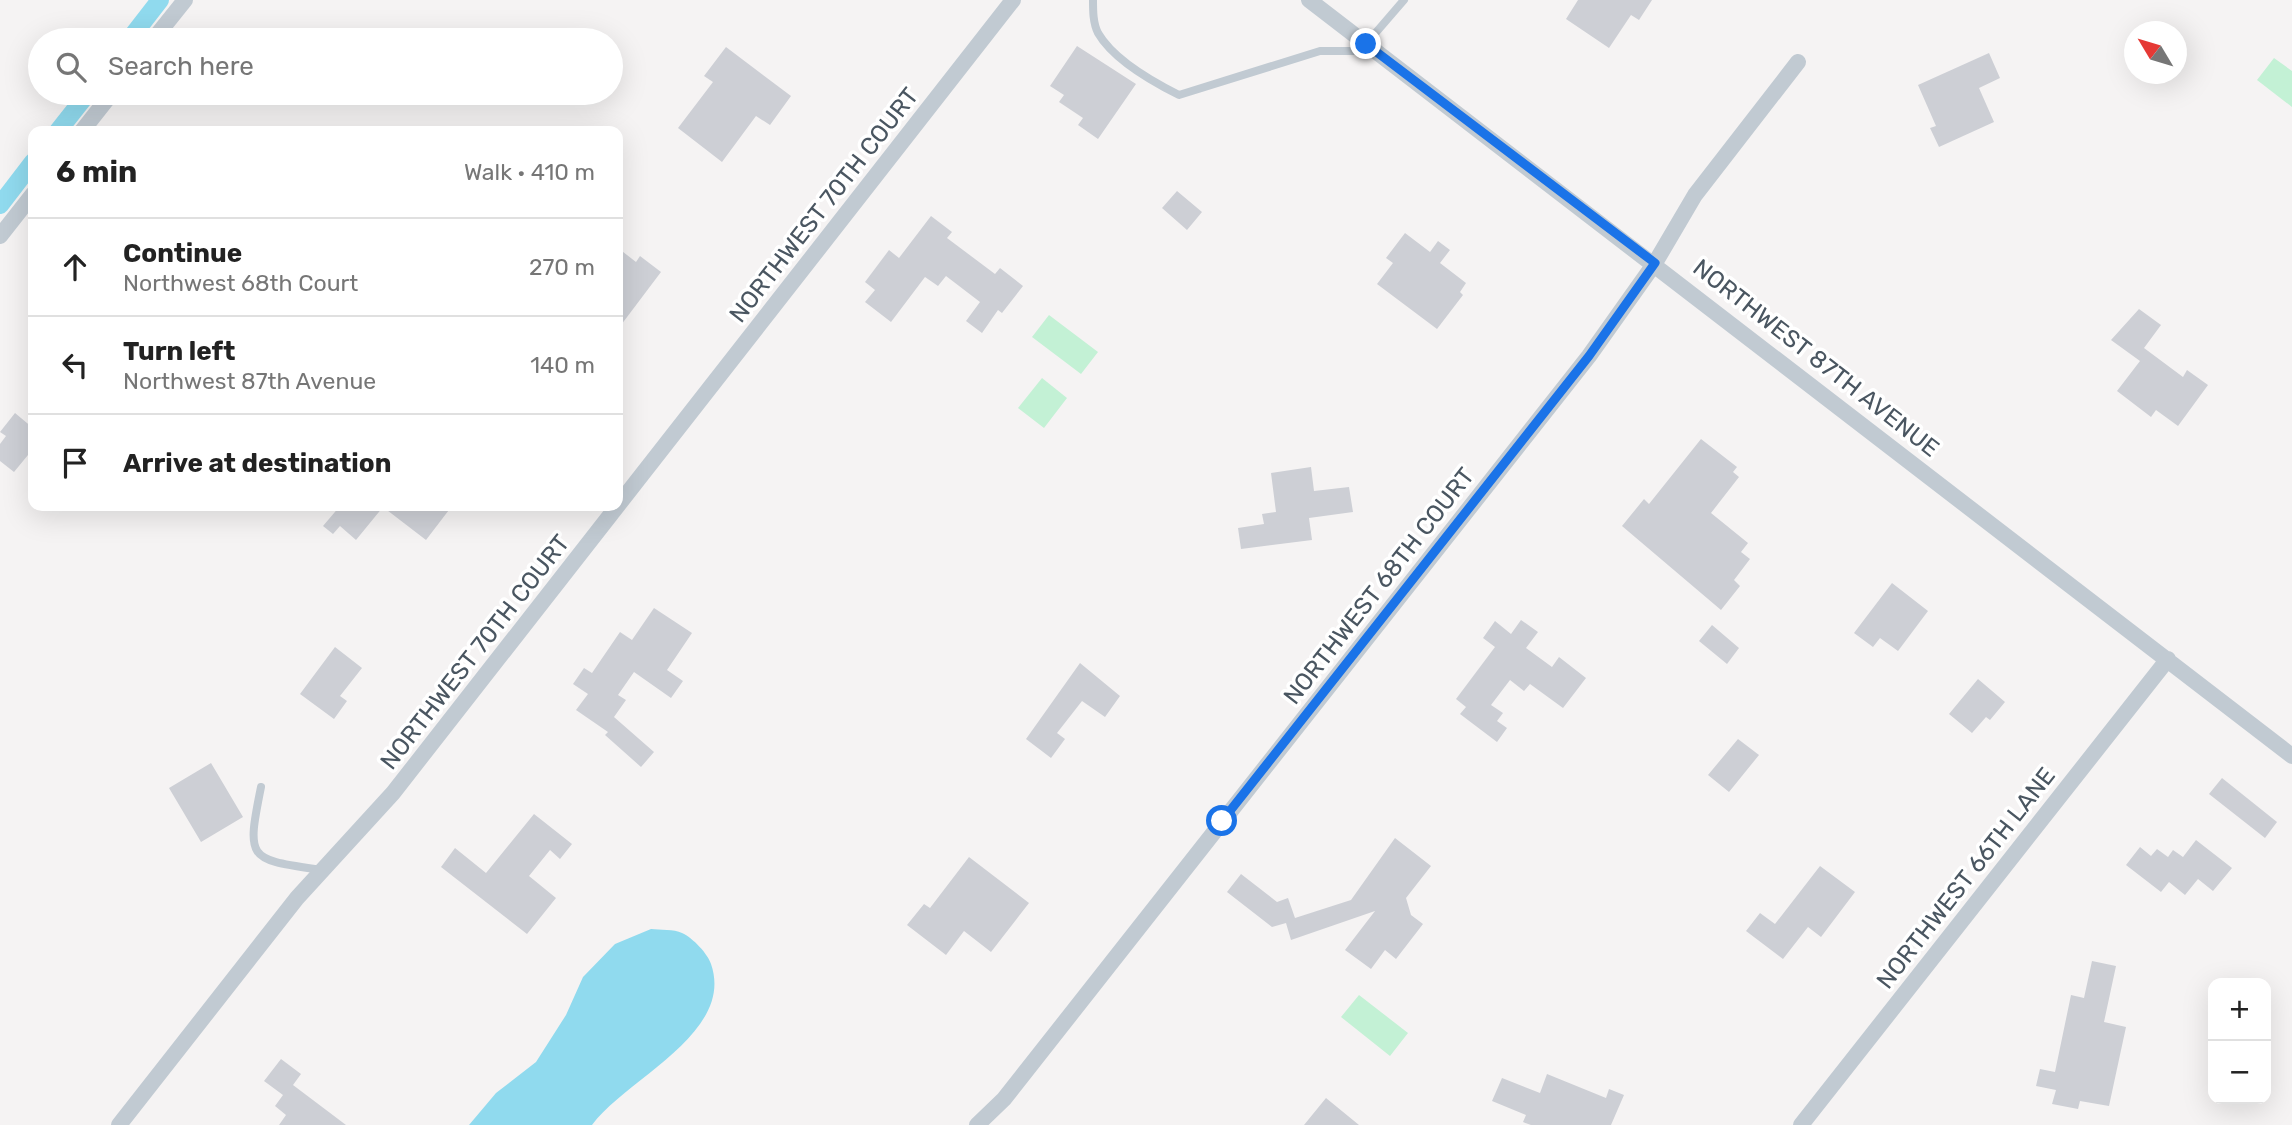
<!DOCTYPE html>
<html lang="en">
<head>
<meta charset="utf-8">
<style>
  :root { --surface:#fff; --page:#f2f2f2; --text:#222; --muted:#767676; --line:#e0e0e0 }
  body { margin:0; font-family:Rubik,sans-serif; background:var(--page); color:var(--text) }
  .controls { position:absolute; right:21px; bottom:21px; display:grid; overflow:hidden; border-radius:14px; box-shadow:0 7px 28px #0002 }
  .controls button { width:63px; height:63px; display:grid; place-items:center; padding:0; border:0; border-bottom:2px solid var(--line); background:var(--surface); color:var(--text); font:35px sans-serif }
  .compass { position:absolute; left:2124px; top:21px; width:63px; height:63px; border-radius:50%; background:var(--surface); box-shadow:0 7px 28px #0002; rotate:308deg }
  .stop { position:absolute; width:21px; height:21px; margin:-16px; border:5px solid #1a73e8; border-radius:50%; background:#fff }
  .stop.end { background:#1a73e8; border-color:#fff; box-shadow:0 2px 7px #0008 }
  .list { margin:0; padding:0; list-style:none }
  h2 { display:flex; justify-content:space-between; align-items:center; height:91px; margin:0; padding:0 28px; font-size:30px }
  h2 small { font-size:23px; font-weight:400; color:var(--muted) }
  .list li { display:grid; grid-template-columns:46px 1fr auto; gap:21px; align-items:center; box-sizing:border-box; height:98px; padding:0 28px; border-top:2px solid var(--line) }
  .list b { display:block; font-size:26px; white-space:nowrap }
  .list p { margin:0; font-size:23px; white-space:nowrap; color:var(--muted) }
  .list em { font-size:23px; font-style:normal; color:var(--muted) }
  .icon { flex:none; width:38px; height:38px; fill:none; stroke:currentColor; stroke-width:2; stroke-linecap:round; stroke-linejoin:round }
  .map { position:relative; flex:none; width:2292px; height:1125px; overflow:hidden }
  .search { position:absolute; background:var(--surface); box-shadow:0 7px 28px #0002; left:28px; top:28px; width:595px; height:77px; display:flex; align-items:center; gap:18px; box-sizing:border-box; padding:0 24px; border-radius:38px; color:var(--muted); font-size:26px }
  .panel { position:absolute; background:var(--surface); box-shadow:0 7px 28px #0002; left:28px; top:126px; width:595px; height:385px; border-radius:14px }
  .map>svg:first-child { display:block }
  .green { fill:#c3f1d5 }
  .water { fill:#90daee }
  .lines { fill:none; stroke-linecap:round; stroke-linejoin:round }
  .canal { stroke:#90daee; stroke-width:18 }
  .building { fill:#cdcfd5 }
  .service { stroke:#c1cad2; stroke-width:8 }
  .minor { stroke:#c1cad2; stroke-width:16 }
  .route { stroke:#1a73e8; stroke-width:9 }
  .labels { text-anchor:middle; stroke-width:7; stroke-linejoin:round; paint-order:stroke }
  .street-label { font-size:24px; fill:#4a5661; stroke:#fff }
</style>
</head>
<body>
<div class="map">
<svg width="2292" height="1125" viewBox="0 0 2292 1125">
  <rect width="100%" height="100%" fill="#f5f3f3"/>
  <path class="green" d="M2274 58 2292 71V107L2257 80Z
    M1049 315 1098 352 1081 374 1032 337Z
    M1042 378 1067 398 1044 428 1018 408Z
    M1359 995 1408 1033 1390 1056 1341 1017Z"/>
  <path class="water" d="M651 929C660 930 674 929 682 933 693 938 708 954 711 964 735 1033 627 1078 592 1125H469L496 1093 536 1062 566 1015 583 977 615 944Z"/>
  <g class="lines">
    <path class="canal" d="M129 40 160 0
      M58 131 88 93
      M0 205 33 162"/>
  </g>
  <path class="building" d="M1578 0H1652L1639 20 1631 15 1609 48 1566 19Z
    M1077 46 1136 84 1098 139 1078 125 1083 118 1059 102 1064 95 1050 86Z
    M726 47 791 96 770 125 756 116 722 162 678 128 713 82 704 76Z
    M1989 53 2000 78 1979 88 1994 122 1939 147 1930 128 1936 126 1918 85Z
    M1177 191 1202 212 1187 230 1162 208Z
    M931 216 952 232 947 238 995 274 1000 268 1023 286 1002 313 998 310 982 333 966 321 980 302 946 276 938 286 925 277 891 322 865 302 875 290 865 282 889 250 899 258Z
    M1405 233 1430 252 1438 241 1450 250 1440 263 1466 283 1460 292 1463 295 1437 329 1377 284 1393 263 1386 258Z
    M618 248 636 262 640 256 661 272 618 329Z
    M2139 309 2161 325 2144 348 2183 377 2187 370 2208 385 2178 426 2156 410 2151 417 2117 391 2140 361 2111 340Z
    M15 413 33 428V460L28 455 14 472 0 461V444L6 436 0 432Z
    M1701 439 1737 467 1733 472 1739 477 1711 513 1748 543 1741 552 1750 559 1734 580 1740 586 1721 610 1622 526 1644 499 1649 504Z
    M1311 467 1314 491 1349 487 1353 512 1309 518 1312 540 1241 549 1238 528 1264 524 1262 514 1276 512 1271 473Z
    M340 506H452L426 540 383 507 356 540 340 526 333 534 323 526Z
    M1892 583 1928 611 1898 651 1880 638 1873 647 1854 633Z
    M654 608 692 633 667 670 683 681 671 698 634 672 618 695 626 700 614 717 654 752 641 767 605 735 608 732 576 710 588 694 573 684 584 668 592 673 620 632 632 640Z
    M1521 620 1538 632 1526 648 1552 667 1559 657 1586 678 1563 708 1530 684 1524 691 1510 680 1491 705 1503 713 1497 721 1507 728 1497 742 1460 714 1466 707 1456 699 1495 647 1483 638 1495 621 1511 634Z
    M1712 625 1739 648 1727 664 1699 641Z
    M335 647 362 668 340 696 347 701 334 719 300 694Z
    M1080 663 1120 696 1105 717 1082 701 1057 733 1065 739 1051 758 1026 739Z
    M1978 679 2005 702 1990 720 1986 717 1972 733 1949 714Z
    M1738 739 1759 755 1729 792 1708 775Z
    M211 763 243 817 201 842 169 788Z
    M2222 778 2277 822 2265 838 2209 794Z
    M534 814 572 844 560 859 550 850 529 876 556 898 527 934 441 867 455 848 486 873Z
    M1395 838 1431 866 1406 898 1411 915 1423 924 1396 959 1385 950 1371 969 1345 950 1375 911 1291 940 1286 923 1272 927 1227 892 1241 874 1277 902 1288 898 1295 918 1351 900Z
    M2196 840 2232 868 2213 891 2198 879 2185 895 2169 882 2161 892 2126 865 2140 847 2151 856 2157 849 2168 857 2173 850 2183 857Z
    M969 857 1029 903 991 952 964 931 946 955 907 925 924 904 930 908Z
    M1820 866 1855 892 1821 937 1808 927 1783 959 1746 931 1760 913 1775 924Z
    M2092 961 2116 966 2104 1022 2126 1027 2109 1106 2080 1101 2078 1109 2052 1104 2056 1090 2036 1086 2040 1069 2055 1072 2071 995 2084 998Z
    M281 1059 301 1074 293 1085 346 1125H279L286 1115 275 1106 283 1095 264 1081Z
    M1547 1074 1606 1098 1609 1089 1624 1095 1611 1125H1531L1523 1122 1526 1115 1492 1101 1502 1078 1540 1093Z
    M1326 1098 1359 1125H1304Z"/>
  <g class="lines">
    <path class="service" d="M1093 0C1093 11 1093 23 1098 33 1113 59 1153 82 1179 95L1320 51H1354L1366 44 1404 0
      M261 787C246 861 248 859 321 870"/>
    <path class="minor" d="M1309 0 2292 756
      M153 40 185 0
      M82 131 112 93
      M0 236 33 194
      M119 1125 297 898 393 793 1013 0
      M977 1125 1004 1099 1589 356 1655 263 1695 195 1798 62
      M1801 1125 2168 659"/>
  </g>
  <g class="lines">
    <path class="route" d="M1222 821 1589 356 1655 263 1366 44"/>
  </g>
  <g class="labels">
    <g class="street-label">
      <text transform="translate(824 205) rotate(-52)" y="8">NORTHWEST 70TH COURT</text>
      <text transform="translate(1816 358) rotate(38)" y="8">NORTHWEST 87TH AVENUE</text>
      <text transform="translate(1379 586) rotate(-52)" y="8">NORTHWEST 68TH COURT</text>
      <text transform="translate(475 652) rotate(-52)" y="8">NORTHWEST 70TH COURT</text>
      <text transform="translate(1966 878) rotate(-52)" y="8">NORTHWEST 66TH LANE</text>
    </g>
  </g>
</svg>
<div class="controls">
<button>+</button>
<button>−</button>
</div>
<svg class="compass" viewBox="-18 -18 36 36"><path d="M0-13l5 13h-10z" fill="#e53935"/><path d="M0 13l5-13h-10z" fill="#767676"/></svg>
<div class="stop" style="left:1222px;top:821px"></div>
<div class="stop end" style="left:1366px;top:44px"></div>
<div class="search"><svg class="icon" aria-label="search" viewBox="0 0 24 24"><circle cx="10" cy="10" r="6"/><path d="M15 15l6 6"/></svg>Search here</div>
<section class="panel">
<h2>6 min<small>Walk · 410 m</small></h2>
<ul class="list">
<li><svg class="icon" aria-label="ahead" viewBox="0 0 24 24"><path d="M12 20V5M6 11l6-6 6 6"/></svg><div><b>Continue</b><p>Northwest 68th Court</p></div><em>270 m</em></li>
<li><svg class="icon" aria-label="left" viewBox="0 0 24 24"><path d="M17 20v-9H6M10 6l-5 5 5 5"/></svg><div><b>Turn left</b><p>Northwest 87th Avenue</p></div><em>140 m</em></li>
<li><svg class="icon" aria-label="arrive" viewBox="0 0 24 24"><path d="M6 21V4h12l-3 4 3 4H6"/></svg><div><b>Arrive at destination</b></div></li>
</ul>
</section>
</div>
</body>
</html>
